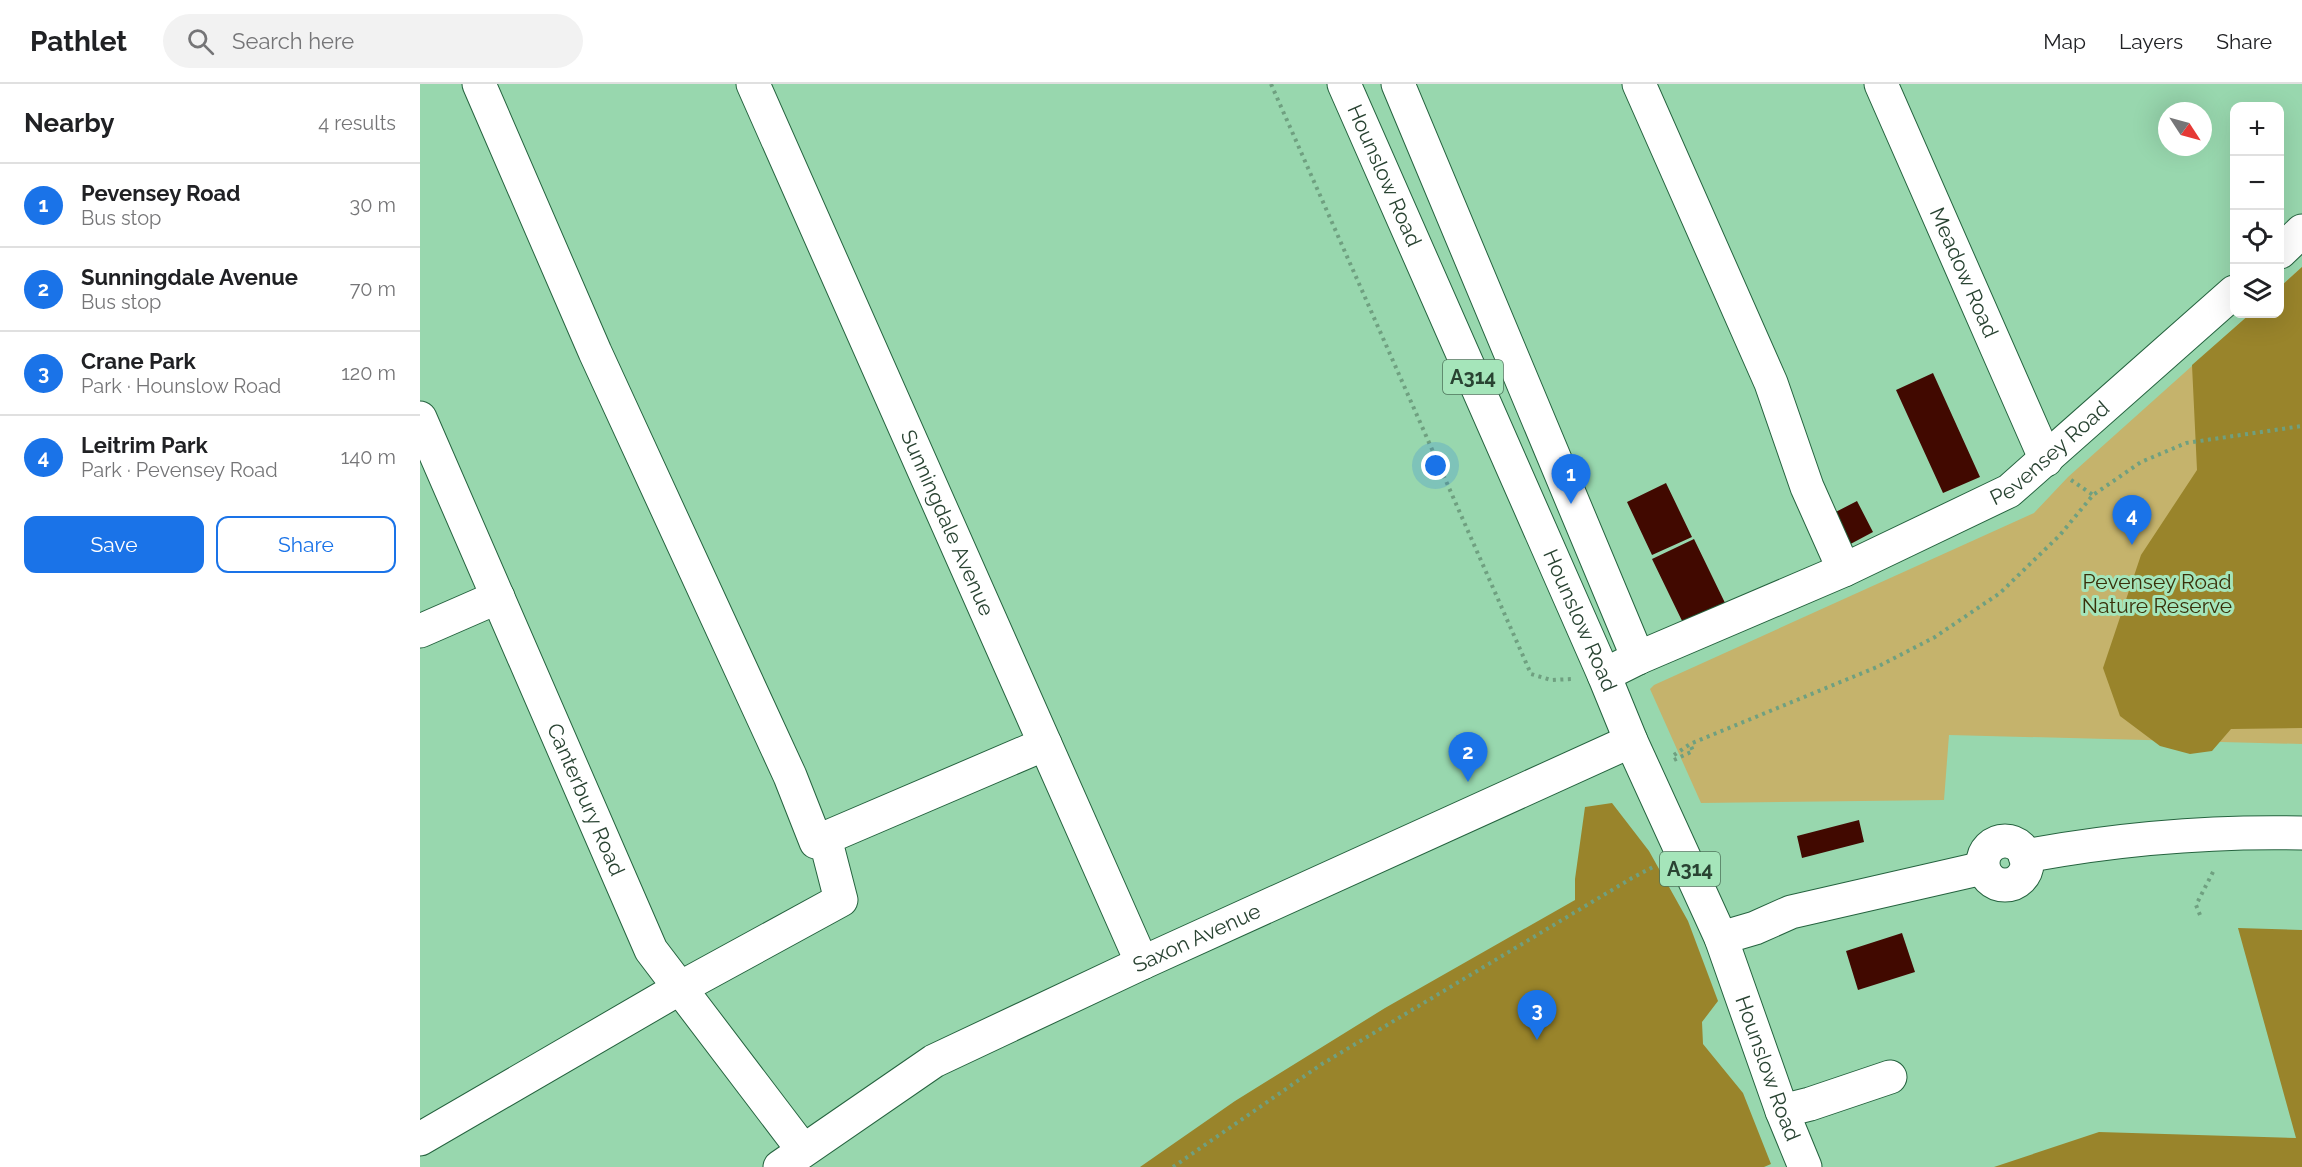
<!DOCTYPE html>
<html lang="en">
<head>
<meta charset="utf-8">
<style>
  :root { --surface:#fff; --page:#f2f2f2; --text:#202124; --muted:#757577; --line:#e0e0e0; --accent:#1a73e8 }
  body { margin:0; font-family:Raleway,sans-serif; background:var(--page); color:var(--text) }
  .controls { position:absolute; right:18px; top:18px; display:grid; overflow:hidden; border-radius:12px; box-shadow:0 6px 24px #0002 }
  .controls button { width:54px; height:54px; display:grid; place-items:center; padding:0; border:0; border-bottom:2px solid var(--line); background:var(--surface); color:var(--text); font:30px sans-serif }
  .compass { position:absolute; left:1738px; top:18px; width:54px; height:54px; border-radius:50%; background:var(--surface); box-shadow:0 6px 24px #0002; rotate:126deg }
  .you { position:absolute; left:1016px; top:382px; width:21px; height:21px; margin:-15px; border:4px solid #fff; border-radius:50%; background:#1a73e8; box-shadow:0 0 0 9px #1a73e833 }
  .badge { display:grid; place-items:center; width:39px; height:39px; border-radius:50%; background:var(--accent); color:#fff; font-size:20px; font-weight:700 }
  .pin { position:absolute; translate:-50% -50px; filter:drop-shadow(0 2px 3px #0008) }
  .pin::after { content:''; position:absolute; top:32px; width:21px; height:18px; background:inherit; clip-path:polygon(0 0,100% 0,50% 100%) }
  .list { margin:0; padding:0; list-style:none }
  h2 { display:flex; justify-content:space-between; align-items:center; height:78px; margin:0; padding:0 24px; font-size:26px }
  h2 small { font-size:20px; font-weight:400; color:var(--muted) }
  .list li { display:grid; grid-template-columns:39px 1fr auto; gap:18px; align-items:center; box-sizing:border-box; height:84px; padding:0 24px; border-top:2px solid var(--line) }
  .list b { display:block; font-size:22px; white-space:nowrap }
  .list p { margin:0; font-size:20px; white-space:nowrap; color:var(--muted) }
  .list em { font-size:20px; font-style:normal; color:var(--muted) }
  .actions { display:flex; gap:12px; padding:18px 24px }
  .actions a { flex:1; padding:14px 0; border:2px solid var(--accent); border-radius:12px; text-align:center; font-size:21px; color:var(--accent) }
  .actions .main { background:var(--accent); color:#fff }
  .icon { flex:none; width:33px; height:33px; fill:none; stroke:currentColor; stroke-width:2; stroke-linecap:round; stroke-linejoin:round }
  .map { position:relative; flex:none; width:1882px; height:1083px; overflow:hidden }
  header { display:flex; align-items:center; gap:36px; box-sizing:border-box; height:84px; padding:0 30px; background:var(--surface); border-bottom:2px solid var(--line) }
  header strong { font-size:28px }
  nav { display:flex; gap:33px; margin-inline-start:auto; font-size:21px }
  .search { width:420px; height:54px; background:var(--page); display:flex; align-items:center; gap:15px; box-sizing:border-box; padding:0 21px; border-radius:33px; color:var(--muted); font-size:22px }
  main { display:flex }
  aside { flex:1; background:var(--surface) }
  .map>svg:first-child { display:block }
  .green { fill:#c5b36c }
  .forest { fill:#99842b }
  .building { fill:#410900 }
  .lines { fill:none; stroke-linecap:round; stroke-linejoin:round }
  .minor-casing { stroke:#25633f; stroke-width:35 }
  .major-casing { stroke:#25633f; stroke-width:35 }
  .path { stroke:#6fa080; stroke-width:4; stroke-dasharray:3 4.5; stroke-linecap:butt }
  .minor { stroke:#fff; stroke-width:33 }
  .major { stroke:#fff; stroke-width:33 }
  .labels { text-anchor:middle; stroke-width:6; stroke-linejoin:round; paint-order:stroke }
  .shield { fill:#a5e5ba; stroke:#4e745b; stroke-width:1.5 }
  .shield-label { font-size:20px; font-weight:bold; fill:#294332 }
  .street-label { font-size:21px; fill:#294332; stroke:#a5e5ba }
  .park-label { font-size:21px; fill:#39300a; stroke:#a5e5ba }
</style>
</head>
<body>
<header>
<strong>Pathlet</strong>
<div class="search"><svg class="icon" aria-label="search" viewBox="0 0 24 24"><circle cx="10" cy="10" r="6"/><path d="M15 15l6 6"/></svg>Search here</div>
<nav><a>Map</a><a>Layers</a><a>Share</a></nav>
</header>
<main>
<aside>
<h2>Nearby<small>4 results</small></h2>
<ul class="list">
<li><span class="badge">1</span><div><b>Pevensey Road</b><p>Bus stop</p></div><em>30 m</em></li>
<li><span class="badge">2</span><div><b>Sunningdale Avenue</b><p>Bus stop</p></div><em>70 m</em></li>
<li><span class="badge">3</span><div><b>Crane Park</b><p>Park · Hounslow Road</p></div><em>120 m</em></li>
<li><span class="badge">4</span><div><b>Leitrim Park</b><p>Park · Pevensey Road</p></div><em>140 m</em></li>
</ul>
<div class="actions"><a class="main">Save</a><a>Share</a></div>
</aside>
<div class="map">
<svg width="1882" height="1083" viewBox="0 0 1882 1083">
  <rect width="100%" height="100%" fill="#98d7ae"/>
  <path class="green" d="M1882 183V660L1529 651 1524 716 1281 719 1230 605 1234 601 1614 429 1648 393 1830 230H1860V203Z"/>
  <path class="forest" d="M1882 183V644L1811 645 1792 667 1770 670 1740 662 1700 632 1683 584 1721 471 1777 386 1772 281 1830 230H1860V203Z
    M1192 719 1229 767 1268 837 1298 917 1282 938 1283 960 1323 1009 1351 1080 1344 1083H720L815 1017 965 924 1155 816V795L1165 723Z
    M1818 844 1882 846V1083H1574L1679 1048 1876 1054Z"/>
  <path class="building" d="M1513 289 1560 393 1523 409 1476 306Z
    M1246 399 1272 453 1232 471 1207 418Z
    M1437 417 1453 448 1423 464 1406 433Z
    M1274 455 1307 523 1265 543 1232 475Z
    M1439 736 1444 758 1382 774 1377 752Z
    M1482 849 1495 888 1438 906 1426 867Z"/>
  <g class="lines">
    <defs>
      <g id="minor">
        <path d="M59 0 175 268 370 692 396 758 625 660"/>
        <path id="s1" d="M333 0 722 879"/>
        <path d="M978 0 1218 574"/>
        <path d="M1219 0 1351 299 1387 403 1424 486"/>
        <path id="s2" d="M1461 0 1626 376"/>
        <path d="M1860 168 1882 147"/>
        <path id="s3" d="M0 334 231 866 383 1066"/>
        <path d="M0 547 78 513"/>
        <path id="s4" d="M1184 591 1218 574 1424 486 1589 407 1814 208"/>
        <circle cx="1585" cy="779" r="22"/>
        <path d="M1605 772C1696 755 1790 747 1882 749"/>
        <path d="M1301 854 1335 844 1371 828 1563 784"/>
        <path d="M1362 1027 1390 1020 1470 993"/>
        <path d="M0 1055 260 904 421 816 405 754"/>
        <path id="s5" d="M360 1083 514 977 722 879 1211 657"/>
      </g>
      <g id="major">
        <path id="s6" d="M924 0 1184 591 1211 657 1301 854 1362 1027 1385 1083"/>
      </g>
    </defs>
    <use href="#minor" class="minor-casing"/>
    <use href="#major" class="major-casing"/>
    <path class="path" d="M851 0 1111 590 1131 596 1151 595
      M1651 396 1673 411
      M1254 671 1270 660 1457 583 1515 553 1580 509 1640 451 1673 411 1721 378 1766 359 1882 342
      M1254 676 1273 667 1270 660
      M1780 831 1776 821 1795 784
      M753 1083 902 980 1212 794 1233 783"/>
    <use href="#minor" class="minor"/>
    <use href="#major" class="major"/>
  </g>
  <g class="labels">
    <g class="shield">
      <rect x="1023" y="276" width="60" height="34" rx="4.5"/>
      <rect x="1240" y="768" width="60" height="34" rx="4.5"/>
    </g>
    <g class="shield-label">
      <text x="1053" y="300">A314</text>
      <text x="1270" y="792">A314</text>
    </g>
    <g class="street-label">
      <text dy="7" stroke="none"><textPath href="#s6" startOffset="100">Hounslow Road</textPath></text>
      <text dy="7" stroke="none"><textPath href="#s2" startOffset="206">Meadow Road</textPath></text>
      <text dy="7" stroke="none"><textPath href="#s4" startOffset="500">Pevensey Road</textPath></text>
      <text dy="7" stroke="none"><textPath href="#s1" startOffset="480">Sunningdale Avenue</textPath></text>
      <text dy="7" stroke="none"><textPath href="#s6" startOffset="586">Hounslow Road</textPath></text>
      <text dy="7" stroke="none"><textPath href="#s3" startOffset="416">Canterbury Road</textPath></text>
      <text dy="7" stroke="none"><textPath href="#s5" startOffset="477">Saxon Avenue</textPath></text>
      <text dy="7" stroke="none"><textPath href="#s6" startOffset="1072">Hounslow Road</textPath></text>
    </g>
    <g class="park-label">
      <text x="1737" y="505">Pevensey Road<tspan x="1737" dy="24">Nature Reserve</tspan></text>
    </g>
  </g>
</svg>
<div class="controls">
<button>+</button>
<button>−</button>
<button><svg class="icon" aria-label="locate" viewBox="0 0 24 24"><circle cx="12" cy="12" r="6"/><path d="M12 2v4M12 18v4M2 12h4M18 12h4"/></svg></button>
<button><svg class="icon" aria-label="layers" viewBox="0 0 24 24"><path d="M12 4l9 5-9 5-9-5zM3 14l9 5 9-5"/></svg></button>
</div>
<svg class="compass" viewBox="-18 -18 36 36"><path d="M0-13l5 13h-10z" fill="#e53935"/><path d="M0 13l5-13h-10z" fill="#757577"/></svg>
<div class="you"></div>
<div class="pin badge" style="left:1151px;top:420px">1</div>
<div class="pin badge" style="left:1048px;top:698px">2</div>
<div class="pin badge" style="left:1117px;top:956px">3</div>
<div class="pin badge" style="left:1712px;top:461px">4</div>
</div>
</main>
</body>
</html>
